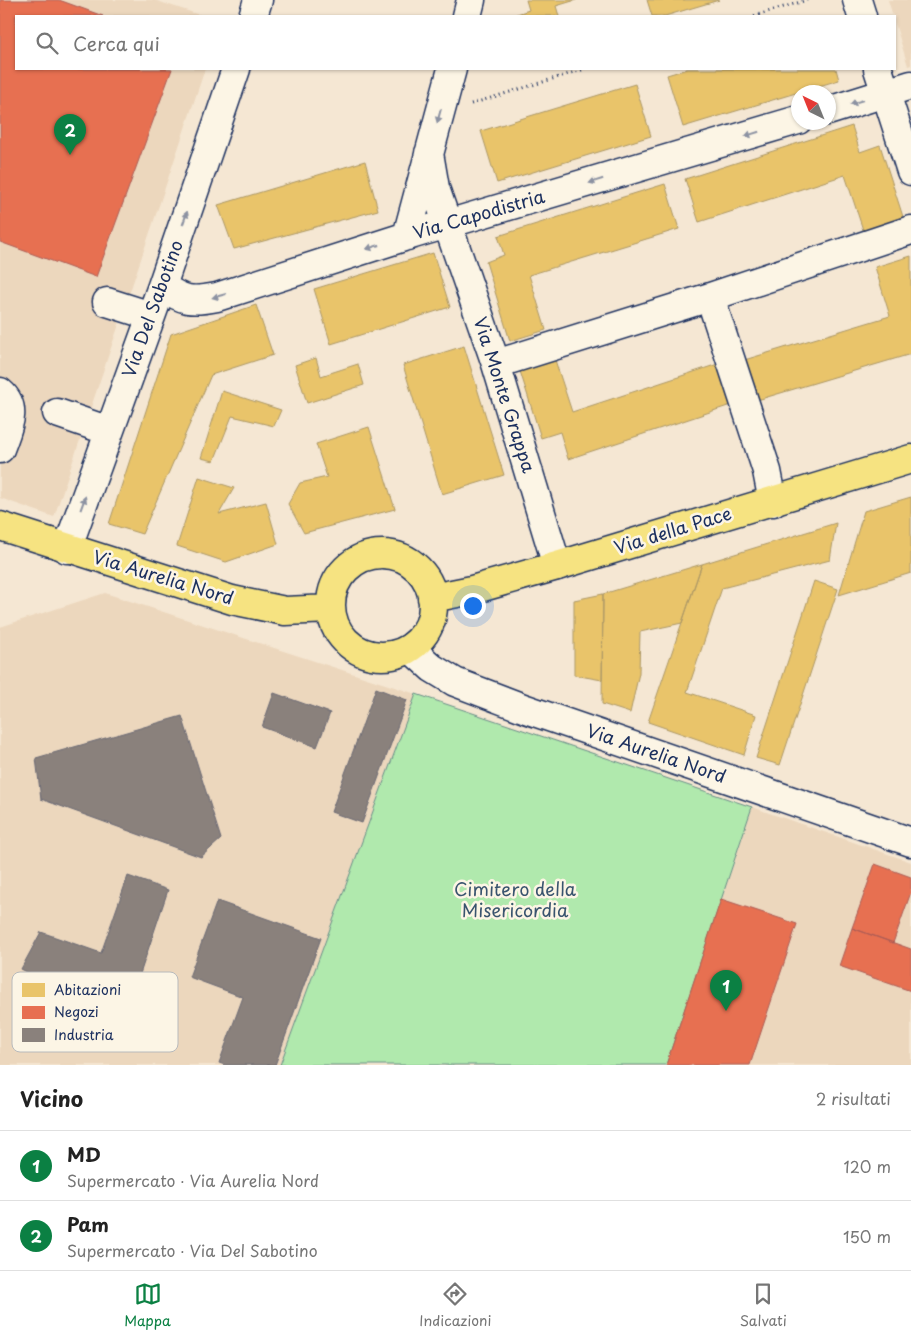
<!DOCTYPE html>
<html lang="it">
<head>
<meta charset="utf-8">
<style>
  :root { --surface:#fff; --page:#f6f6f6; --text:#222; --muted:#767676; --line:#e0e0e0; --accent:#0b8043 }
  body { margin:0; font-family:"Playpen Sans",sans-serif; background:var(--page); color:var(--text) }
  .compass { position:absolute; left:791px; top:85px; width:45px; height:45px; border-radius:50%; background:var(--surface); box-shadow:0 1px 4px #0004; rotate:317deg }
  .you { position:absolute; left:472px; top:605px; width:18px; height:18px; margin:-12px; border:4px solid #fff; border-radius:50%; background:#1a73e8; box-shadow:0 0 0 8px #1a73e833 }
  .badge { display:grid; place-items:center; width:32px; height:32px; border-radius:50%; background:var(--accent); color:#fff; font-size:16px; font-weight:700 }
  .pin { position:absolute; translate:-50% -41px; filter:drop-shadow(0 1px 2px #0008) }
  .pin::after { content:''; position:absolute; top:26px; width:18px; height:15px; background:inherit; clip-path:polygon(0 0,100% 0,50% 100%) }
  .list { margin:0; padding:0; list-style:none }
  h2 { display:flex; justify-content:space-between; align-items:center; height:65px; margin:0; padding:0 20px; font-size:21px }
  h2 small { font-size:16px; font-weight:400; color:var(--muted) }
  .list li { display:grid; grid-template-columns:32px 1fr auto; gap:15px; align-items:center; box-sizing:border-box; height:70px; padding:0 20px; border-top:1px solid var(--line) }
  .list b { display:block; font-size:19px; white-space:nowrap }
  .list p { margin:0; font-size:16px; white-space:nowrap; color:var(--muted) }
  .list em { font-size:16px; font-style:normal; color:var(--muted) }
  .icon { flex:none; width:28px; height:28px; fill:none; stroke:currentColor; stroke-width:2; stroke-linecap:round; stroke-linejoin:round }
  .map { position:relative; flex:none; width:911px; height:1065px; overflow:hidden }
  .search { position:absolute; background:var(--surface); box-shadow:0 1px 4px #0004; left:15px; right:15px; top:15px; height:55px; display:flex; align-items:center; gap:12px; box-sizing:border-box; padding:0 18px; border-radius:0px; color:var(--muted); font-size:19px }
  .sheet { height:205px; background:var(--surface) }
  nav { display:flex; justify-content:space-around; align-items:center; box-sizing:border-box; height:70px; border-top:1px solid var(--line); background:var(--surface); font-size:14px; color:var(--muted) }
  nav a { display:grid; justify-items:center; gap:2px }
  nav .on { color:var(--accent) }
  .map>svg:first-child { display:block }
  .built { fill:#ecd7bd }
  .green { fill:#b0e9ad; stroke:#668c86 }
  .homes { fill:#e9c46a; stroke:#ab9766 }
  .shops { fill:#e76f51; stroke:#aa5c55 }
  .industry { fill:#8a817c; stroke:#696873 }
  .lines { fill:none; stroke-linecap:round; stroke-linejoin:round }
  .minor-casing { stroke:#1b2f5e; stroke-width:31 }
  .major-casing { stroke:#1b2f5e; stroke-width:31 }
  .path { stroke:#1b2f5e; stroke-width:3; stroke-dasharray:1 4; stroke-linecap:butt }
  .minor { stroke:#fcf5e5; stroke-width:28 }
  .major { stroke:#f6e381; stroke-width:28 }
  .oneway { fill:#8c92a2 }
  .labels { text-anchor:middle; stroke-width:5; stroke-linejoin:round; paint-order:stroke }
  .street-label { font-size:18px; fill:#1b2f5e; stroke:#fcf5e5 }
  .park-label { font-size:18px; fill:#39546e; stroke:#fcf5e5 }
  .key { fill:#fcf5e5; stroke:#b8babc; stroke-width:1 }
  .key-label { font-size:14px; fill:#1b2f5e }
</style>
</head>
<body>
<div class="map">
<svg width="911" height="1065" viewBox="0 0 911 1065">
  <rect width="100%" height="100%" fill="#f5e7d3"/>
  <filter id="ink" filterUnits="userSpaceOnUse"><feTurbulence type="fractalNoise" baseFrequency=".02" numOctaves="2"/><feDisplacementMap in="SourceGraphic" scale="10" xChannelSelector="R" yChannelSelector="G"/><feConvolveMatrix kernelMatrix="1 2 1 2 8 2 1 2 1" color-interpolation-filters="sRGB"/></filter>
  <g filter="url(#ink)">
    <path class="built" d="M0 0H154L203 16H16V69H205L54 517 0 498Z
      M888 0H911V65L908 66 895 23V16H893Z
      M105 593 416 694 280 1065H0V627Z
      M752 807 911 862V1065H666Z"/>
    <path class="green" d="M416 694 752 807 666 1065H280Z"/>
    <path class="homes" d="M526 0H576L556 6 559 16H511L529 10Z
      M647 0H719L665 16H652Z
      M687 69H836L839 80 683 127 667 75Z
      M635 84 651 136 497 183 481 131Z
      M852 126 860 152 880 145 905 223 865 236 845 175 699 222 685 179Z
      M365 161 378 210 234 249 218 205Z
      M665 184 679 229 529 275 546 330 510 341 486 262 504 255 498 236Z
      M433 253 450 307 331 344 314 289Z
      M911 256V354L754 401 741 361 890 316 875 267Z
      M256 305 273 355 211 375 142 534 109 524 171 334Z
      M464 346 504 475 442 494 403 365Z
      M316 358 321 376 358 364 364 385 307 403 295 365Z
      M555 360 572 412 721 363 734 404 568 459 560 432 541 438 520 371Z
      M222 391 281 410 274 426 232 416 214 461 201 458Z
      M369 427 395 509 304 533 288 504 300 483 327 477 316 444Z
      M199 477 234 488 219 514 266 502 278 544 226 562 177 546Z
      M911 497V573L839 595 864 511Z
      M836 523 830 560 722 588 687 692 756 715 744 755 648 722 702 564Z
      M702 564 682 623 640 632 639 673 630 713 602 704 603 594Z
      M814 581 838 589 780 765 756 758Z
      M603 594 602 680 574 675V600Z"/>
    <path class="shops" d="M0 0H59L103 16H16V69H172L96 277 0 242Z
      M875 864 911 877V892L893 943 852 928Z
      M721 899 797 924 750 1065H666Z
      M852 928 911 949V991L839 966Z"/>
    <path class="industry" d="M376 688 407 700 362 823 331 812Z
      M274 693 330 713 317 747 262 727Z
      M182 716 221 839 201 857 41 799 36 758Z
      M128 876 168 890 124 1022 21 969 41 932 101 953Z
      M217 901 321 938 275 1065H225L219 1063 243 997 189 977Z"/>
    <g class="lines">
      <defs>
        <path id="minor" d="M857 0 862 16
          M253 16 258 0
          M467 16 471 0
          M878 69 911 171
          M828 111 911 85
          M429 153 435 188 496 364 557 566
          M407 236 452 69
          M162 286C183 301 191 302 217 297L407 236 798 120
          M710 297 767 471 773 502
          M107 302 151 316
          M496 364 710 297 911 230
          M0 392C19 408 7 429 0 449
          M57 413 109 431
          M67 549 162 286 236 69
          M410 648 432 668 455 682 526 709 911 842"/>
        <path id="major" d="M0 526 232 600 285 611 330 609
          M331 605a51 51 0 1 1 102 0a51 51 0 1 1-102 0Z
          M432 598 472 590 557 566 911 459"/>
      </defs>
      <use href="#minor" class="minor-casing"/>
      <use href="#major" class="major-casing"/>
      <path class="path" d="M754 16 807 0
        M471 104 585 69"/>
      <use href="#minor" class="minor"/>
      <use href="#major" class="major"/>
    </g>
    <defs><path id="oneway-solid" d="M-6-.8H1V-3.2L6.5 0L1 3.2V.8H-6Z" transform="scale(1.25)"/></defs>
    <g class="oneway">
      <use href="#oneway-solid" transform="translate(857 102) rotate(163)"/>
      <use href="#oneway-solid" transform="translate(439 116) rotate(105)"/>
      <use href="#oneway-solid" transform="translate(752 134) rotate(163)"/>
      <use href="#oneway-solid" transform="translate(596 181) rotate(163)"/>
      <use href="#oneway-solid" transform="translate(185 218) rotate(-71)"/>
      <use href="#oneway-solid" transform="translate(373 247) rotate(162)"/>
      <use href="#oneway-solid" transform="translate(219 296) rotate(165)"/>
      <use href="#oneway-solid" transform="translate(83 503) rotate(-70)"/>
    </g>
  </g>
  <g class="labels">
    <g class="street-label">
      <text transform="translate(479 215) rotate(-16)" y="6">Via Capodistria</text>
      <text transform="translate(153 309) rotate(-70)" y="6">Via Del Sabotino</text>
      <text transform="translate(504 395) rotate(72)" y="6">Via Monte Grappa</text>
      <text transform="translate(673 531) rotate(-17)" y="6">Via della Pace</text>
      <text transform="translate(163 578) rotate(17)" y="6">Via Aurelia Nord</text>
      <text transform="translate(656 754) rotate(19)" y="6">Via Aurelia Nord</text>
    </g>
    <g class="park-label">
      <text x="515" y="896">Cimitero della<tspan x="515" dy="21">Misericordia</tspan></text>
    </g>
  </g>
  <rect x="12" y="972" width="166" height="80" rx="8" class="key"/>
  <rect x="22" y="983" width="23" height="14" fill="#e9c46a"/>
  <rect x="22" y="1006" width="23" height="13" fill="#e76f51"/>
  <rect x="22" y="1028" width="23" height="14" fill="#8a817c"/>
  <g class="key-label">
    <text x="54" y="995">Abitazioni</text>
    <text x="54" y="1017">Negozi</text>
    <text x="54" y="1040">Industria</text>
  </g>
</svg>
<svg class="compass" viewBox="-18 -18 36 36"><path d="M0-13l5 13h-10z" fill="#e53935"/><path d="M0 13l5-13h-10z" fill="#767676"/></svg>
<div class="you"></div>
<div class="pin badge" style="left:726px;top:1011px">1</div>
<div class="pin badge" style="left:70px;top:155px">2</div>
<div class="search"><svg class="icon" aria-label="search" viewBox="0 0 24 24"><circle cx="10" cy="10" r="6"/><path d="M15 15l6 6"/></svg>Cerca qui</div>
</div>
<section class="sheet">
<h2>Vicino<small>2 risultati</small></h2>
<ul class="list">
<li><span class="badge">1</span><div><b>MD</b><p>Supermercato · Via Aurelia Nord</p></div><em>120 m</em></li>
<li><span class="badge">2</span><div><b>Pam</b><p>Supermercato · Via Del Sabotino</p></div><em>150 m</em></li>
</ul>
</section>
<nav>
<a class="on"><svg class="icon" aria-label="map" viewBox="0 0 24 24"><path d="M3 6l6-2 6 2 6-2v14l-6 2-6-2-6 2zM9 4v14M15 6v14"/></svg>Mappa</a>
<a><svg class="icon" aria-label="directions" viewBox="0 0 24 24"><path d="M12 3l9 9-9 9-9-9zM9 14v-3h6M13 9l2 2-2 2"/></svg>Indicazioni</a>
<a><svg class="icon" aria-label="saved" viewBox="0 0 24 24"><path d="M7 4h10v16l-5-4-5 4z"/></svg>Salvati</a>
</nav>
</body>
</html>
